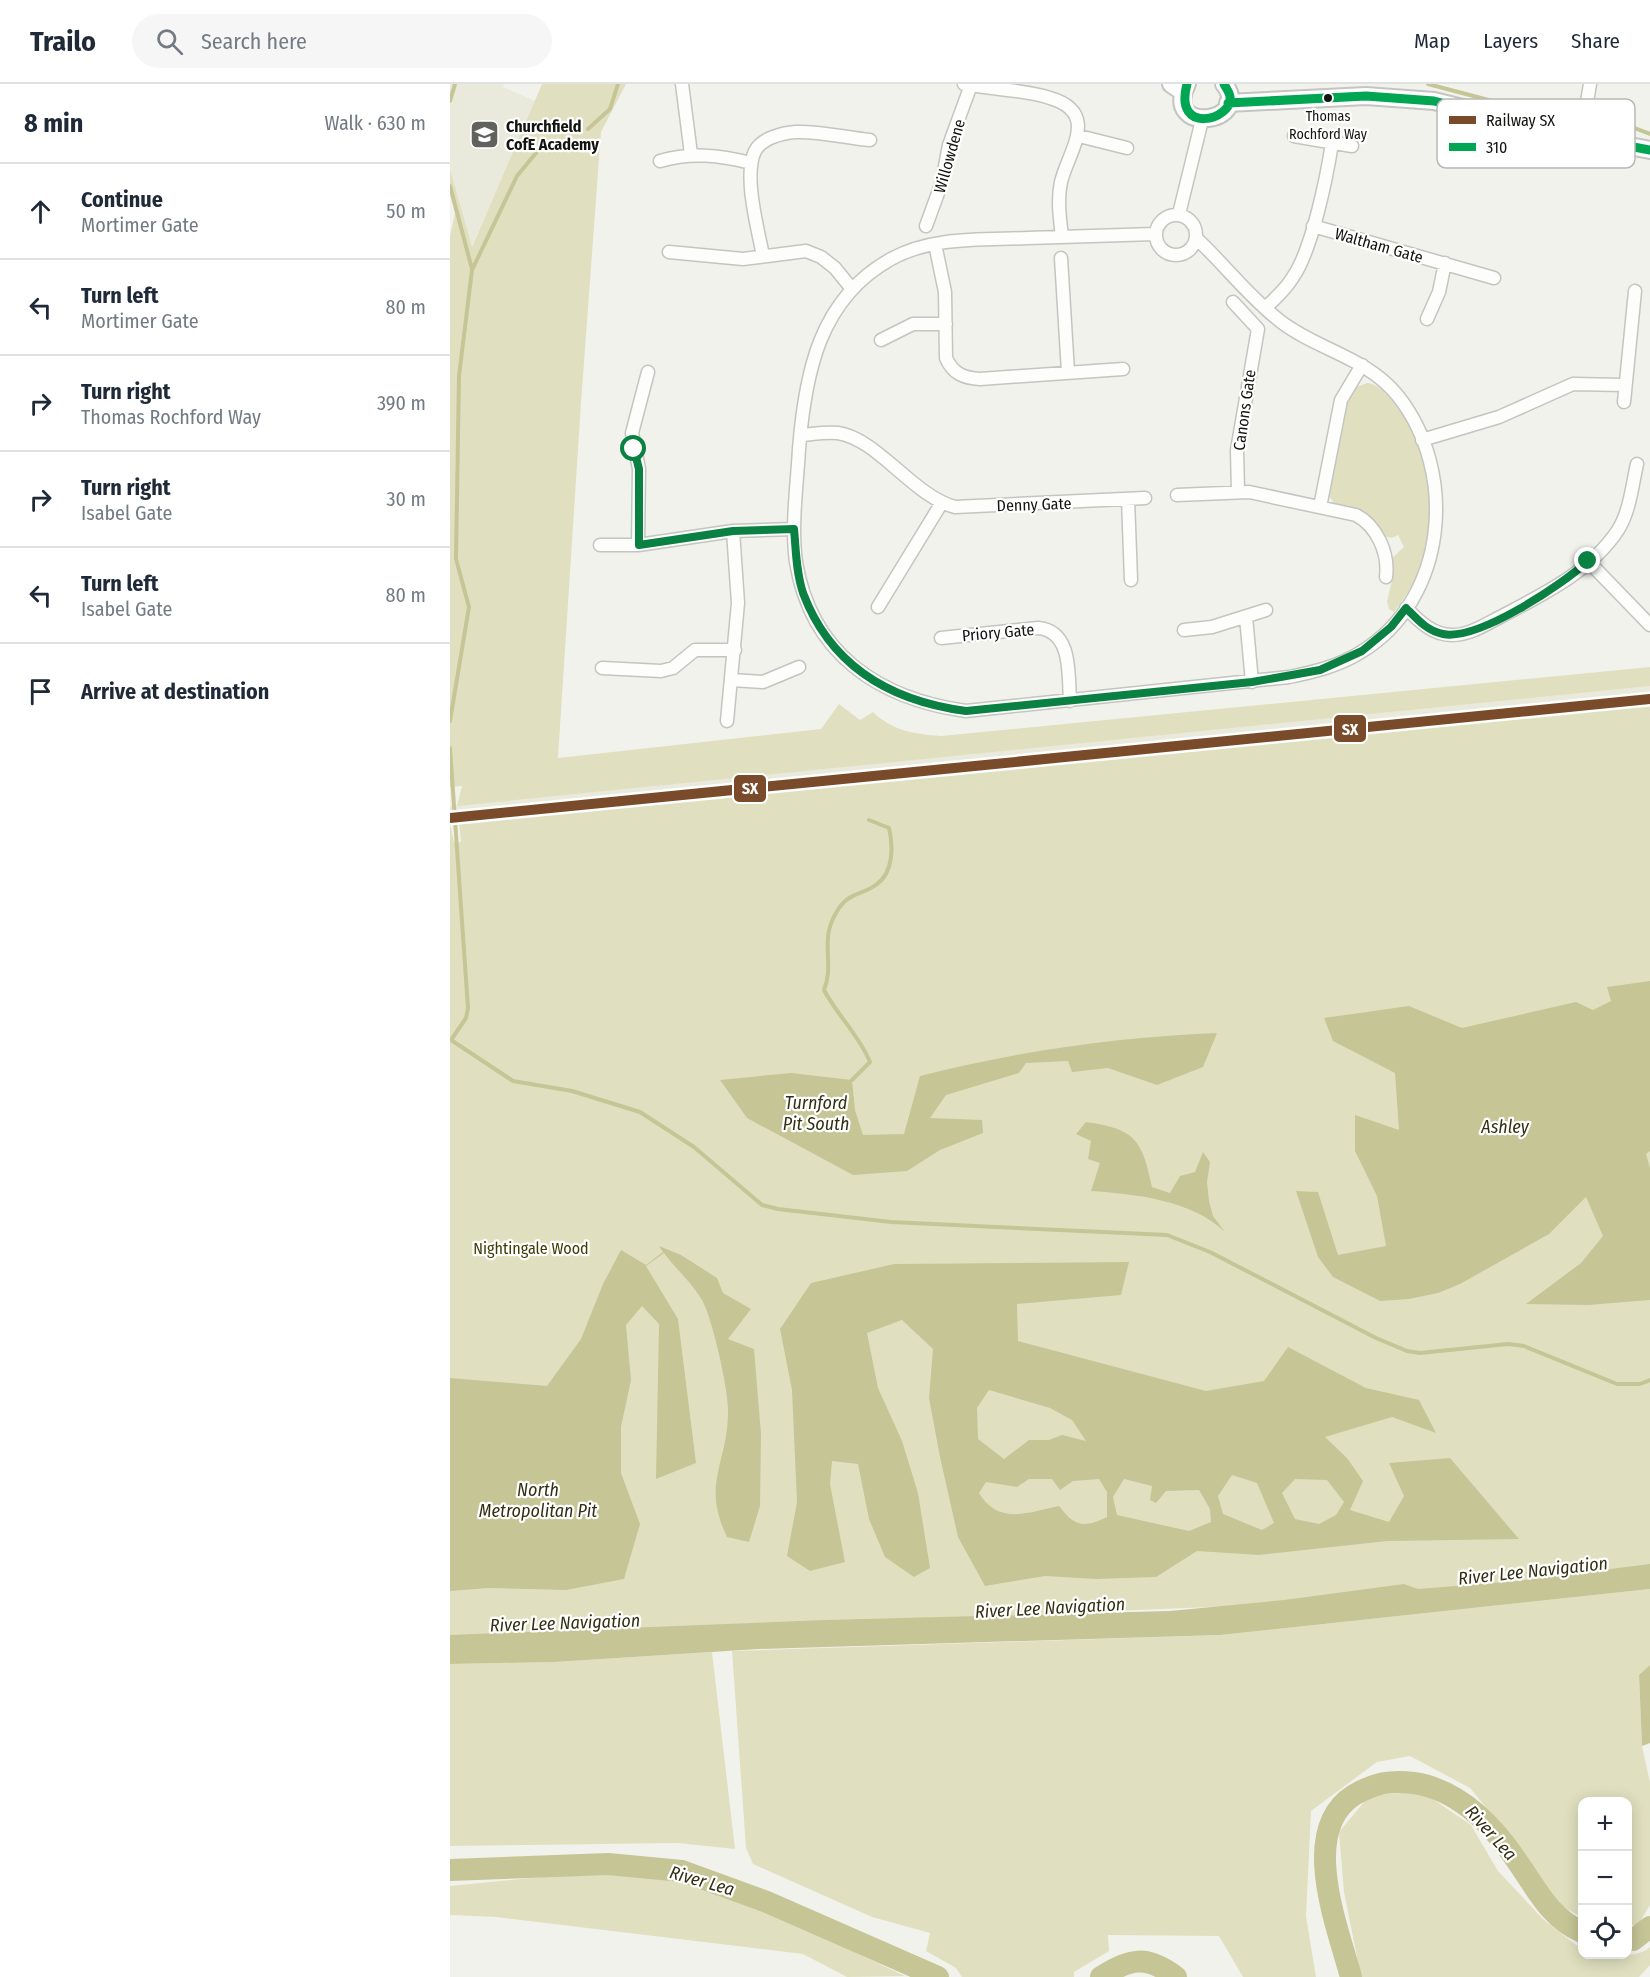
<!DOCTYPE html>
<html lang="en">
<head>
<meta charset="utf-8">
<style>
  :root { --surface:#fff; --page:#f6f6f7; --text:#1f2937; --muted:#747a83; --line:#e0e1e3 }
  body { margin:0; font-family:"Fira Sans Condensed",sans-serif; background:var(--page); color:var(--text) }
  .controls { position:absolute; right:18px; bottom:18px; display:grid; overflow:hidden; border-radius:12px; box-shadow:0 3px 15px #0003 }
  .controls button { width:54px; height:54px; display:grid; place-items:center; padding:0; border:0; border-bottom:2px solid var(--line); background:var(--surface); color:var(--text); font:30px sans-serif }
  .stop { position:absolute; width:18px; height:18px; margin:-14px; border:4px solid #0b8043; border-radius:50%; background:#fff }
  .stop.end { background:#0b8043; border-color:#fff; box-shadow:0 2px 6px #0008 }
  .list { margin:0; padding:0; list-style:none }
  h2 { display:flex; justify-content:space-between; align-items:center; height:78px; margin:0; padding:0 24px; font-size:26px }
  h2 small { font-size:20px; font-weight:400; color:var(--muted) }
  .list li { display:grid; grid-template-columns:39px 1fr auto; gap:18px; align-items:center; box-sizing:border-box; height:96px; padding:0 24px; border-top:2px solid var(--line) }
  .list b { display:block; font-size:22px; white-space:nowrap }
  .list p { margin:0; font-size:20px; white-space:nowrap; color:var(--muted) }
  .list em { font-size:20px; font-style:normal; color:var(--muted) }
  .icon { flex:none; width:33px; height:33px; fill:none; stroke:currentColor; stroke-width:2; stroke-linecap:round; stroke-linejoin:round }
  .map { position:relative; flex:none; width:1200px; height:1893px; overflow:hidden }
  header { display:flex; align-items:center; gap:36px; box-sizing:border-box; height:84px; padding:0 30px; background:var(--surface); border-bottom:2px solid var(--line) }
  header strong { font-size:28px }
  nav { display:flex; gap:33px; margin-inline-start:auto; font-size:21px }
  .search { width:420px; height:54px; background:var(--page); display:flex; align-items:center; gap:15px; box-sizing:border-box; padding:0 21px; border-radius:33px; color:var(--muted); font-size:22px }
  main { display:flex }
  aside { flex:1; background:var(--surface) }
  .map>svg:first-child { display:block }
  .built { fill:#e9e9dc }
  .green { fill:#e0e0c0 }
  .water { fill:#c6c596; fill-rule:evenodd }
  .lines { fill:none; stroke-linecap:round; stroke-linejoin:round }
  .stream { stroke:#c6c596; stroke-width:4 }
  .river { stroke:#c6c596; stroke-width:22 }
  .minor-casing { stroke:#c4c4c0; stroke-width:15 }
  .major-casing { stroke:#c4c4c0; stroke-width:20 }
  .minor { stroke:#fdfdfc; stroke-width:12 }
  .major { stroke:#fdfdfc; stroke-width:16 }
  .bus-1-casing { stroke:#fff; stroke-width:14 }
  .bus-1 { stroke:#00a651; stroke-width:9 }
  .rail-1-casing { stroke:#fff; stroke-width:15 }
  .rail-1 { stroke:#7a4b2a; stroke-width:10 }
  .route { stroke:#0b8043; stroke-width:8 }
  .bus-dot { fill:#131410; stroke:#fff; stroke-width:2 }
  .labels { text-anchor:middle; stroke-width:4.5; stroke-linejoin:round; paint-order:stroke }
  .bus-label { font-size:14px; fill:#131410; stroke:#fff }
  .poi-label { font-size:16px; font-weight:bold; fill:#131410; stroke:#fff; text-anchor:start }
  .street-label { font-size:16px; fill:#131410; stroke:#fff }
  .park-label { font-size:16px; fill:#3d3c05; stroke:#fff }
  .water-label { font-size:18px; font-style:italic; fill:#313012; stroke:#fff }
  .key { fill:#fff; stroke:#b8b8b7; stroke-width:1.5 }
  .key-label { font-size:16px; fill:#131410 }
  .line-badge { stroke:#fff; stroke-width:2 }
  .badge-label { font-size:16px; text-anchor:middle; font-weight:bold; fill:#fff }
</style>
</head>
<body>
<header>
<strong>Trailo</strong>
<div class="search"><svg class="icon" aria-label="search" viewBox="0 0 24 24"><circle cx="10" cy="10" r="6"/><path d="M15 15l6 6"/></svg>Search here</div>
<nav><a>Map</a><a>Layers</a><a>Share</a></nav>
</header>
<main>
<aside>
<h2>8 min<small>Walk · 630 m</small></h2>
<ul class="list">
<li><svg class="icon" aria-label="ahead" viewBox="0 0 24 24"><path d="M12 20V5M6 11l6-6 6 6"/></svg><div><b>Continue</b><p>Mortimer Gate</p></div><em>50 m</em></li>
<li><svg class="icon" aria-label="left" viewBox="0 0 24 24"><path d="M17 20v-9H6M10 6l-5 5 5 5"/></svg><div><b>Turn left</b><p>Mortimer Gate</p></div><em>80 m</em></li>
<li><svg class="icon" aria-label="right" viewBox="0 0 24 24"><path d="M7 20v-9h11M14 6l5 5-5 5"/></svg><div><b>Turn right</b><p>Thomas Rochford Way</p></div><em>390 m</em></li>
<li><svg class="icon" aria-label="right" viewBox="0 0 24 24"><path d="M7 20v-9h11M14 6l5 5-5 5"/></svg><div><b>Turn right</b><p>Isabel Gate</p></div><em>30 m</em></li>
<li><svg class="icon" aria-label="left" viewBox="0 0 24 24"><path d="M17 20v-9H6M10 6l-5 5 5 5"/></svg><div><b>Turn left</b><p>Isabel Gate</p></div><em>80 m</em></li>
<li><svg class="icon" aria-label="arrive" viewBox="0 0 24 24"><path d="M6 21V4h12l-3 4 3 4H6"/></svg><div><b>Arrive at destination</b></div></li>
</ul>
</aside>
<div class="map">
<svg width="1200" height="1893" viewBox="0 0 1200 1893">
  <rect width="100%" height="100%" fill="#f2f2ed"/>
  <path class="built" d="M0 0H54L53 3 85 17 21 164 0 85Z
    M1200 602V620L483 693 0 739V722Z"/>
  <path class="green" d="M92 0H176L151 48 131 319 108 674 371 645 389 620 410 636 423 628C443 647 464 650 491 652L1200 583V602L7 722 12 702 0 703V152L5 129 0 107V85L22 163Z
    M917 299C930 300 940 314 948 324 980 366 989 431 972 480 966 497 955 513 944 528L939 525 937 517 943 493V473L954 463 948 451 942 454 934 452 916 429 884 419 879 412 897 315 904 304Z
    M1200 620V1483L883 1518 0 1554V739L4 759 11 758 9 738 15 737 483 693Z
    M1200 1505V1581L1189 1591 1192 1662 1200 1698V1821L1188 1841H1178V1718H1132V1833L1111 1822 1059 1751 1020 1704 960 1672 927 1678 861 1727 856 1832 866 1893H793L769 1852 658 1851 659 1867 624 1888V1893H512L506 1884 476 1867 480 1849 422 1833 303 1780 296 1764 282 1567 770 1551Z
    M262 1568 285 1765 228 1759 0 1762V1580L105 1578Z
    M971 1707 1021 1741 1048 1787 1093 1835 1126 1861 1132 1862V1870C1152 1870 1185 1877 1200 1863V1881L1189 1893H911L894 1808 889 1748 919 1712Z
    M132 1789 231 1796 336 1836 455 1892 397 1893 353 1870 46 1833 0 1831V1802Z"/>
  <path class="water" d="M1200 897V1067L1196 1070 1200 1084V1216L1138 1221 1076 1220 1131 1179 1153 1152 1136 1113 1099 1150 1010 1200 988 1209 959 1215 930 1217 883 1193 868 1173 846 1107 868 1108 888 1171 936 1162 927 1112 905 1067V1031L949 1046 945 989 883 957 874 934 959 922 1012 944 1126 918 1143 926 1161 917 1157 903Z
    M767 949 753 983 707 1001 658 984 622 988 618 977 576 979 569 989 496 1011 480 1034 532 1036 533 1049 490 1066 457 1087 403 1091 297 1034 270 996 341 989 402 996 405 1026 413 1051 454 1050 470 992C568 967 667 953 767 949Z
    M636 1038C685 1045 692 1055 702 1103L720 1109 730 1092 745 1088 753 1068 760 1078 757 1098 759 1117 763 1132 775 1148C742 1116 685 1110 641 1107L650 1079 638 1075 641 1057 626 1050Z
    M209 1162 231 1171 267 1194 273 1209 301 1225 278 1255 304 1265 311 1350 310 1422 299 1458 277 1453C251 1399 278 1380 278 1327 279 1307 262 1233 252 1216 242 1199 225 1184 214 1169L196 1182 228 1235 246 1379 206 1395 209 1240 192 1222 176 1241 181 1296 171 1343V1389L190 1440 174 1495 116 1506 38 1504 0 1507V1294L97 1302 131 1255 153 1200 171 1166 196 1181 213 1168Z
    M679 1178 671 1211 567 1220 568 1257 756 1307 814 1297 838 1263 916 1304 969 1316 986 1349 942 1333 875 1353 897 1374 913 1397 900 1426 939 1438 954 1412 939 1379 1000 1374 1069 1455 937 1457 809 1471 747 1467 706 1493 646 1495 595 1492 535 1502 508 1453 490 1373 479 1314 483 1265 452 1236 417 1249 428 1304 452 1357 468 1409 480 1484 464 1493 435 1473 419 1435 408 1380 382 1377 380 1400 395 1478 360 1487 337 1472 347 1418 342 1306 330 1245 361 1199 444 1180ZM539 1306 600 1324 622 1336 636 1357 612 1351 599 1356H579L554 1375 528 1355 527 1324ZM782 1391 807 1399 824 1439 812 1446 773 1430 768 1412ZM579 1395H602L610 1406 623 1397 649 1395 657 1408V1433C634 1444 625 1443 609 1422 578 1428 549 1442 529 1409L536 1398 567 1403ZM674 1395 702 1402 700 1416 706 1419 716 1407 749 1406 760 1425 761 1438 739 1447 667 1431 663 1413ZM845 1395 877 1396 894 1418 886 1431 869 1440 845 1435 832 1409Z
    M1200 1480V1505L770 1551 308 1565 105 1578 0 1580V1551L375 1536 720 1527 834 1516 954 1500 968 1505 1066 1497Z
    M1200 1581V1659L1192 1662 1189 1591Z"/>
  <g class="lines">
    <path class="stream" d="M978 0 1069 24 1121 18 1132 24
      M0 17 5 0
      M1139 27 1200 50
      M138 45 160 25 168 0
      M0 102 22 185
      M0 637 19 523 6 475 9 292 22 186 67 92 86 69
      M0 664 18 924 16 934 1 956
      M1 956 63 997 122 1007 190 1028 244 1063 312 1121 328 1125 441 1138 717 1151 760 1168 926 1254 957 1267 970 1269 1058 1260 1074 1262 1167 1300H1190L1200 1296
      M402 996 420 978C409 951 387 931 374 906 385 879 369 857 386 829 398 807 412 812 427 800 444 788 443 761 439 744L419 736"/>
    <path class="river" d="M0 1786 158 1780 232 1787 317 1818 488 1893
      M1178 1856H1183L1200 1843
      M651 1893C680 1874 697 1871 726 1893
      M901 1893C888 1844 848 1746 904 1711 924 1699 941 1696 964 1699 1010 1706 1044 1742 1069 1780 1087 1806 1101 1835 1132 1848"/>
    <defs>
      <path id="minor" d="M232 0 241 70
        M514 0C542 6 573 5 600 14 651 29 618 68 611 98 607 116 610 135 612 153
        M629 52 677 64
        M844 52 902 62
        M1131 53 1140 0
        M210 77C241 68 269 71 301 79
        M729 130 752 36
        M706 151a20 20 0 1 1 40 0a20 20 0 1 1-40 0Z
        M476 142 492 98 499 61 521 1
        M863 142 1044 194
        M705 150C663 151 621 153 578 154 533 156 482 152 441 175 369 215 355 290 349 365 347 402 341 441 346 478 361 570 429 615 516 627L839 593C864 588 889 582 911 568 998 515 1008 388 948 312 917 273 867 266 830 237 799 213 775 181 746 154
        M485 160 495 208 496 274C503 290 514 294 530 295L673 285
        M219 168 293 175 356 167 371 173 385 184 402 205
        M313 172C308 145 293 92 305 67 312 54 332 49 346 48 370 47 396 54 420 56
        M611 174 618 288
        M783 218 808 245 787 366 788 408
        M815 224C825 215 836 205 843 193 862 166 877 92 882 59
        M977 235 989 208 995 179
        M431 256 463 240H496
        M1174 318 1185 207
        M351 351C363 350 376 348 388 349 428 355 463 412 505 423L695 414
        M972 356 1049 333 1123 300 1174 301
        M727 411 799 408 906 431C927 442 939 469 936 493
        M678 415 681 496
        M870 423 891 316 912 281
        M150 461H188L283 447 344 445
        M188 461 189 385 182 349 198 288
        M1138 477 1200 541
        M428 523 491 420
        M956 524C969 537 982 551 1002 551 1020 551 1036 540 1052 532 1094 510 1141 487 1168 446 1180 427 1182 402 1187 380
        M796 533 802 598
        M734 546 762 543 816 526
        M491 554 588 544C623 547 618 592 620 617
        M152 584 211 587 223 584 245 566H285
        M281 596 313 598 349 583
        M277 637 288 519 283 447"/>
      <path id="major" d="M721 0 733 8
        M737 0C711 52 805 39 774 0
        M778 19 916 12 984 17 1131 53 1200 66"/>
    </defs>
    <use href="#minor" class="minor-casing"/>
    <use href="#major" class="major-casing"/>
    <use href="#minor" class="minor"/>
    <use href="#major" class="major"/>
    <defs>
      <path id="bus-1" d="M737 0C723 52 783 36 780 13 780 9 776 4 774 0
        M778 19 916 12 984 17 1131 53 1200 66"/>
    </defs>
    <use href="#bus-1" class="bus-1-casing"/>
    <use href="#bus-1" class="bus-1"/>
    <defs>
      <path id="rail-1" d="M0 734 1200 615"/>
    </defs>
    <use href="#rail-1" class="rail-1-casing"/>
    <use href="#rail-1" class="rail-1"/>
  </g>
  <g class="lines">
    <path class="route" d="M184 365 189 385V461L283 447 344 445C346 466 346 488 353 509 381 583 441 617 516 627L802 598 870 586 912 567 941 543 956 524C967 535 977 547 993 550 1028 557 1112 501 1138 477"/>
  </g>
  <defs>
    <symbol id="school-square" viewBox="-11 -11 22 22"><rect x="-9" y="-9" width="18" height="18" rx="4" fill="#61625d" stroke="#fff"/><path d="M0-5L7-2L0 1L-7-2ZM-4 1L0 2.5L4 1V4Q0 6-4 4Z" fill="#fff"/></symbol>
  </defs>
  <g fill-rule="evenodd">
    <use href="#school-square" x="18" y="34" width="33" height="33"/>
  </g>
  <circle class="bus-dot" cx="878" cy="14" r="5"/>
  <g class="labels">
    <g class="bus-label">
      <text x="878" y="37">Thomas<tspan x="878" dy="18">Rochford Way</tspan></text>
    </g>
    <g class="poi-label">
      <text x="56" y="48">Churchfield<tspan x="56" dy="18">CofE Academy</tspan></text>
    </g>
    <g class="street-label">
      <text transform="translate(499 72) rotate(-74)" y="6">Willowdene</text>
      <text transform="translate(929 161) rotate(16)" y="6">Waltham Gate</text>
      <text transform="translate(794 326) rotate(-82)" y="6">Canons Gate</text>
      <text transform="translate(584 420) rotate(-2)" y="6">Denny Gate</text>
      <text transform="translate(548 548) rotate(-5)" y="6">Priory Gate</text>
    </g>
    <g class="park-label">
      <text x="81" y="1170">Nightingale Wood</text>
    </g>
    <g class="water-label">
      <text x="366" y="1025">Turnford<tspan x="366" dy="21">Pit South</tspan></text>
      <text x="1055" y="1049">Ashley</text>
      <text x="88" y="1412">North<tspan x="88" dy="21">Metropolitan Pit</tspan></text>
      <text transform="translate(1083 1487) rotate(-6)" y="6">River Lee Navigation</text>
      <text transform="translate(600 1524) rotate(-3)" y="6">River Lee Navigation</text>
      <text transform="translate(115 1539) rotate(-2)" y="6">River Lee Navigation</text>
      <text transform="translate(1041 1749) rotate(48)" y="6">River Lea</text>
      <text transform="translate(252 1797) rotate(16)" y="6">River Lea</text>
    </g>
  </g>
  <rect x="987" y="15" width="198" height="69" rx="9" class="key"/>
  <rect x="999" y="32" width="27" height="8" fill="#7a4b2a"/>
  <rect x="999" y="59" width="27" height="8" fill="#00a651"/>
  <g class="key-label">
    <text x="1036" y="42">Railway SX</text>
    <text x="1036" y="69">310</text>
  </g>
  <g class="line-badge">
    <rect x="883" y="630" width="34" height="29" rx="6" fill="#7a4b2a"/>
    <rect x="283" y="690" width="34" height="29" rx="6" fill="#7a4b2a"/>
  </g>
  <g class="badge-label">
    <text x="900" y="651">SX</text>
    <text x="300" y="710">SX</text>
  </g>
</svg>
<div class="controls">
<button>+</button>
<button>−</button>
<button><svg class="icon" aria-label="locate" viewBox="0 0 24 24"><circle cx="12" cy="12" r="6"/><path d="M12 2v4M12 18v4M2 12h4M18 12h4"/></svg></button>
</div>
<div class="stop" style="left:184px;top:365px"></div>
<div class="stop end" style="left:1138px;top:477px"></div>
</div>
</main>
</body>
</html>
